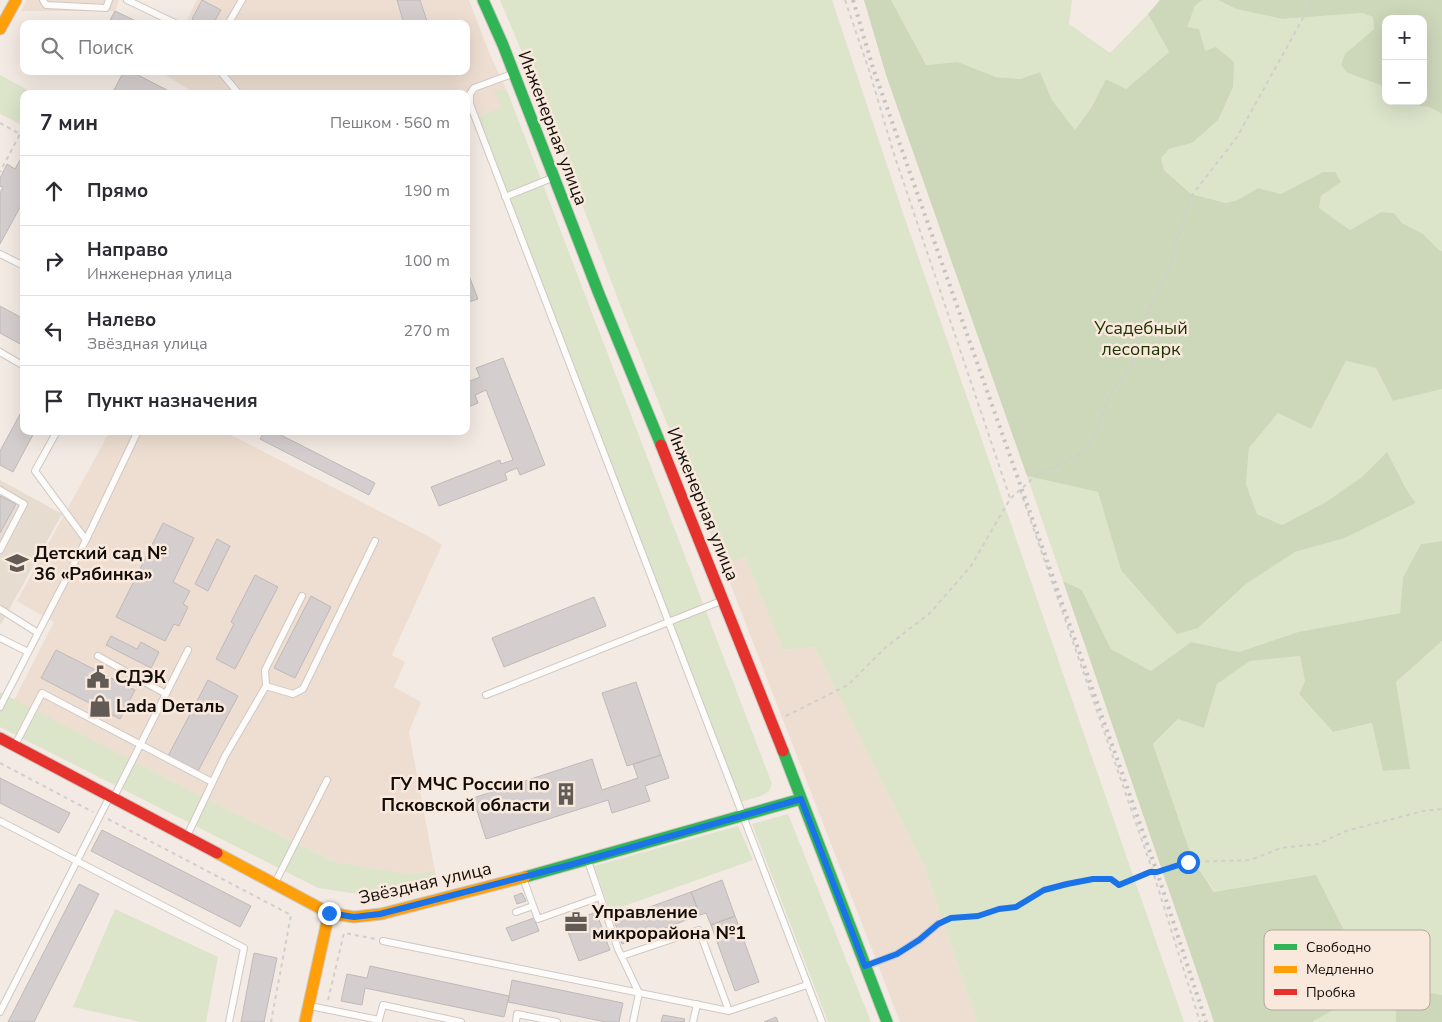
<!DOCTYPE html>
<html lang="ru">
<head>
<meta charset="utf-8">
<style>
  :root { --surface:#fff; --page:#f7f7f7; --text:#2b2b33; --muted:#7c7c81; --line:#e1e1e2 }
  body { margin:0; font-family:"Nunito Sans",sans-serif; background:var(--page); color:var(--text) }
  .controls { position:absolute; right:15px; top:15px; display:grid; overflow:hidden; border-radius:10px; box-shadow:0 5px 20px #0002 }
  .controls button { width:45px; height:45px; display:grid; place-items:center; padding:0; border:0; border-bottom:1px solid var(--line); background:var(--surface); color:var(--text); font:25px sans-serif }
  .stop { position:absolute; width:15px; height:15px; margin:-11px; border:4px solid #1a73e8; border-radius:50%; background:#fff }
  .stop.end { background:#1a73e8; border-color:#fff; box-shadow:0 1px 5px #0008 }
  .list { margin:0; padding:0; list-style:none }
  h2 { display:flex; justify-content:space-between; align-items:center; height:65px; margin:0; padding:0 20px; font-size:21px }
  h2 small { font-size:16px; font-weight:400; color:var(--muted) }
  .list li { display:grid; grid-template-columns:32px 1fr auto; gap:15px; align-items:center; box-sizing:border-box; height:70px; padding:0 20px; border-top:1px solid var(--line) }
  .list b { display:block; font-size:19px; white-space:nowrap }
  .list p { margin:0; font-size:16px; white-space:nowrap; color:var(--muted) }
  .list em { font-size:16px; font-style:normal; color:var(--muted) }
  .icon { flex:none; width:28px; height:28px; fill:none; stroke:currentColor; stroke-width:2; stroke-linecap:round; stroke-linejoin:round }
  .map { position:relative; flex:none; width:1442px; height:1022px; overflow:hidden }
  .search { position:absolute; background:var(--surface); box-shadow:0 5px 20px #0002; left:20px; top:20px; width:450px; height:55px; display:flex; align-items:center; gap:12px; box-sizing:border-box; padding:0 18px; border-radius:10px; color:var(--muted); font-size:19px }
  .panel { position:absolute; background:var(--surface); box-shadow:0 5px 20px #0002; left:20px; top:90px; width:450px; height:345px; border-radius:10px }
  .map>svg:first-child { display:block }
  .built { fill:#eeded2 }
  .education { fill:#e6dccf }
  .green { fill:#dce4ca }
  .forest { fill:#cdd7ba }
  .building { fill:#d5cece; stroke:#bfb9b8 }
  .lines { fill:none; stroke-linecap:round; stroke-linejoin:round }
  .lane-casing { stroke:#cfc8c3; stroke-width:8 }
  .fast-casing { stroke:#cfc8c3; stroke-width:13 }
  .slow-casing { stroke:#cfc8c3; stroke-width:13 }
  .jam-casing { stroke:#cfc8c3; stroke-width:13 }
  .path { stroke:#d1cfcd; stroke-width:2; stroke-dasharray:4 4; stroke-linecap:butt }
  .lane { stroke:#fdfcfb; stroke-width:6 }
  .fast { stroke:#30b455; stroke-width:11 }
  .slow { stroke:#ff9f0a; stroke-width:11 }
  .jam { stroke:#e5322d; stroke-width:11 }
  .rail { stroke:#c5c3c1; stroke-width:4; stroke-dasharray:2.5 5; stroke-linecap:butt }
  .route { stroke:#1a73e8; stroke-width:6 }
  .labels { text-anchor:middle; stroke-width:5; stroke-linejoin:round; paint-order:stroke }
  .street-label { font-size:18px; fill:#120d09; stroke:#f9e9dd }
  .park-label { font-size:18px; fill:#1d3300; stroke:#f9e9dd }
  .poi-label { font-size:18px; font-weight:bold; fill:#120d09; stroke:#f9e9dd; text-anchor:start }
  .key { fill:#f9e9dd; stroke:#b4a79d; stroke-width:1 }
  .key-label { font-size:14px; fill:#120d09 }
</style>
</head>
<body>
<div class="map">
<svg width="1442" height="1022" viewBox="0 0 1442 1022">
  <rect width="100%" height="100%" fill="#f3eae3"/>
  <path class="built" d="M27 0H119L115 11H21Z
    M197 0H469L488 50 508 93 503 89H495L502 107 477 117 468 99 466 100V94H196L161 72 162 71H466V24H185Z
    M110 431H231L227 433 428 536 442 545 392 655 405 662 394 687 421 702 409 732 435 871 409 874 335 862 212 802 14 700 54 622 17 601Z
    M745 557 783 650 814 647 925 868 977 1022H900L723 565Z"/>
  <path class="education" d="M0 480 62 514 1 624 0 623Z"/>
  <path class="green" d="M500 0H832L904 216 1184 1022H977L925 868 814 647 783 650 745 557 723 565 624 315 545 107Z
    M891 0H1072L1069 24 1110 53 1148 14 1169 52 1126 89 1106 79 1091 108 1075 130 1052 100 1040 72 1020 79 996 77 958 62 925 65Z
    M1202 0H1218L1236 9 1283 19 1362 13 1373 17 1374 29 1345 54 1348 73 1380 85 1386 92V101L1429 107 1442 114V251H1440L1423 234 1402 223 1394 213 1381 212 1350 230 1319 208 1321 196 1341 182 1323 172 1281 194 1258 188 1238 201 1226 203 1191 194 1164 170 1161 158 1169 149 1192 143 1205 51 1186 27 1195 6Z
    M0 75 35 94H24V117L20 124 0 114Z
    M494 89H503L508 93 772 784 769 791 761 796 737 803 477 117 501 107Z
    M1346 361 1376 368 1393 401 1442 389V541L1421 544 1403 577 1400 613 1298 632 1239 652 1191 642 1151 671 1111 649 1082 590 1063 581 1027 476 1098 492 1121 570 1198 628 1246 584 1295 552 1345 538 1416 503 1406 489 1387 453 1363 477 1326 502 1282 525 1257 514 1246 484 1249 448 1278 413 1311 429Z
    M1442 641V995L1395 986 1396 1022H1313L1215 892 1192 858 1153 744 1178 719 1204 727 1217 684 1250 661 1300 656 1305 681 1299 694 1333 732 1373 723 1383 771 1409 769 1396 682Z
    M0 692 212 802 335 862 409 874 435 871 436 883 408 892 358 894 318 888 0 727Z
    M788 814 871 1022H828L752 824Z
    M738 826 753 860 610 911 594 866Z
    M115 909 218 957 206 1022H141L73 1007Z"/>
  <path class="forest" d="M864 0H891L926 65 958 62 996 77 1020 79 1040 72 1052 100 1075 130 1091 108 1106 79 1126 89 1169 52 1148 14 1160 0H1202L1195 6 1187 27 1199 29 1205 51 1216 47 1234 62 1233 87 1218 120 1192 143 1169 149 1161 158 1164 170 1191 194 1226 203 1238 200 1258 188 1281 194 1323 172H1335L1341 182 1321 196 1319 208 1350 230 1381 212 1394 213 1402 223 1423 234 1440 251H1442V389L1393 401 1376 368 1346 361 1311 429 1278 413 1249 448 1246 484 1257 514 1282 525 1326 502 1362 477 1387 452 1406 489 1416 503 1345 538 1295 552 1246 584 1198 628 1177 634 1121 570 1098 492 1027 476 886 75Z
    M1218 0H1442V114L1429 107 1395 103 1394 101H1423V19H1386V92L1380 85 1348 73 1341 65 1345 54 1374 29 1373 17 1362 13 1283 19 1236 9Z
    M1442 541V641L1396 682 1410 769 1383 771 1372 723 1333 732 1299 694 1305 681 1300 656 1250 661 1217 684 1204 728 1178 719 1153 744 1192 858 1214 892 1316 875 1357 956 1344 1004 1313 1021V1022H1214L1063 581 1082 590 1111 649 1151 671 1191 642 1239 652 1298 632 1400 613 1403 577 1421 544Z
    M1395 986 1442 995V1022H1396Z"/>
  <path class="building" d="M202 0 221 10 213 24H201L192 19Z
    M397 0H420L428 24H404Z
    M115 11 142 24H108Z
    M124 71H130L167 90 166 94H122L114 90Z
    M24 153V200L0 244V193L3 187 0 186V178L7 164 15 169Z
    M466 268 478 299 466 303Z
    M0 306 24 319V346L0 333Z
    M503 358 545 465 520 475 517 468 505 473 507 480 439 506 431 487 500 460 501 464 513 460 486 390 475 395 478 403 466 408V372L470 381 480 377 476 368Z
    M24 407V431H35L13 472 0 465V451Z
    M264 431H273L375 483 369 495 260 439Z
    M0 496 16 504 0 533Z
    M163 523 194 538 173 582 190 591 183 604 188 607 179 626 174 624 165 641 116 617Z
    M217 539 230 546 208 591 195 584Z
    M255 575 278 587 235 669 216 659 234 624 231 622Z
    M311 596 331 607 295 678 274 668Z
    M594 597 606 626 504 667 492 638Z
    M111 636 137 649 141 642 159 652 151 668 106 645Z
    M56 650 135 690 120 719 41 678Z
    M208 680 238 696 198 771 168 756Z
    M636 682 661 755 627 766 602 693Z
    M661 755 669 778 645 786 650 801 612 813 608 800 486 839 473 798 592 759 602 790 638 778 633 764Z
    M0 778 70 813 59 833 0 803Z
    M102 830 251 906 240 927 91 851Z
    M722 880 735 916 711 925 706 913 700 915 691 892Z
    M79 884 99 894 34 1022H8Z
    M691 892 700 915 622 944 614 920Z
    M522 893 526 901 517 904 514 896Z
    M596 912 604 933 607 932 608 936 605 937 610 950 579 961 565 924 572 922 570 918 577 915 578 919Z
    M735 916 759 982 735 991 711 925Z
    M534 918 539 931 512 941 506 928Z
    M254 953 277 958 264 1022H241Z
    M370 966 509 996 504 1017 365 988 362 1005 341 1001 347 974 367 978Z
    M512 980 623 1003 619 1022H606L508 1002Z
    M663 1015 685 1019 684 1022H661Z
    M776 1017 778 1022H764Z"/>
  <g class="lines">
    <defs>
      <path id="lane" d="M43 0 46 5 106 8 109 0
        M127 0 177 24
        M228 24 242 0
        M220 71 239 94
        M512 74 474 88 470 94V104L822 1022
        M505 197 552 178
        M0 254 24 266
        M0 352 24 366
        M0 490 24 504 0 550
        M86 540 138 431
        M0 609 38 633
        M0 638 28 652
        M98 656 166 694
        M266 686 265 670 302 596
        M486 695 721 601
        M0 707 86 540 35 471 57 431
        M16 743 42 693 212 782
        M114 797 188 650
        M0 821 244 948 229 1022
        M187 836 225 756 266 686 293 694 303 689 375 541
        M588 861 618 949 639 993 633 1022
        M523 878 538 919 600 897
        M275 883 327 780
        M516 912 533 906
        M383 941 729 1011 807 985
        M622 956 699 930 729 1011
        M866 966 897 954 919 940 938 924
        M310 1006 379 1020 383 1005 461 1022
        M0 1012 109 798
        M516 1022 517 1014 557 1022
        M693 1022 697 1004"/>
      <path id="fast" d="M483 0 503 45 599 294 661 445
        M783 751 887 1022
        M525 877 801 799"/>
      <path id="slow" d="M0 29 16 0
        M217 853 329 913 354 917 381 914 525 877
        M305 1022 329 913"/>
      <path id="jam" d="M661 445 783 751
        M0 738 217 853"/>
    </defs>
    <use href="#lane" class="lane-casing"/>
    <use href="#fast" class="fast-casing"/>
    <use href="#slow" class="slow-casing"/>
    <use href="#jam" class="jam-casing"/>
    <path class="path" d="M845 0 869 70 893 151 1010 498
      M0 123 20 134 0 172
      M1020 490 1153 872 1200 1022
      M786 716 848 685 886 647 930 613 971 566 1010 499 1040 472 1075 458 1095 437 1110 393 1133 365 1141 325 1167 275 1189 199 1237 137 1313 0
      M0 763 93 812
      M108 819 291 915 271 1022
      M947 920 951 918 978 915 999 909 1015 907 1044 890 1067 884 1093 879H1111L1119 885 1150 872H1157L1188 862 1250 860 1281 848 1318 844 1346 831 1423 811 1442 809
      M328 1000 344 933 376 939"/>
    <use href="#lane" class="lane"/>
    <use href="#fast" class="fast"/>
    <use href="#slow" class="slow"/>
    <use href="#jam" class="jam"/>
    <path class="rail" d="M853 0 873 68 1157 872 1206 1022"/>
  </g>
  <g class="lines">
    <path class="route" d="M329 913 354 917 380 914 566 866 801 799 865 966 897 954 919 940 938 924 951 918 978 916 999 909 1016 907 1044 890 1067 884 1093 879H1111L1119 885 1150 872H1157L1188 862"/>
  </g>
  <defs>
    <symbol id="school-bare" viewBox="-9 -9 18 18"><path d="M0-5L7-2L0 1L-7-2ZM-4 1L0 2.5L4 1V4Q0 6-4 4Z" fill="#615a55" stroke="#f9e9dd" stroke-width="2.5" paint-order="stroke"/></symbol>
    <symbol id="civic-bare" viewBox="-9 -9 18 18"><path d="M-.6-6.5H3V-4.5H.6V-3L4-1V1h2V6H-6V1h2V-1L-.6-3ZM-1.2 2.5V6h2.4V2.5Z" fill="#615a55" stroke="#f9e9dd" stroke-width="2.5" paint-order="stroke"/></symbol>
    <symbol id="shop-bare" viewBox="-9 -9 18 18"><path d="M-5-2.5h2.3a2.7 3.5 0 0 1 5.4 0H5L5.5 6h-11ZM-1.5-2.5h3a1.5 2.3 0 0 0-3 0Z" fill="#615a55" stroke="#f9e9dd" stroke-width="2.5" paint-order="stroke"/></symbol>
    <symbol id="building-bare" viewBox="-9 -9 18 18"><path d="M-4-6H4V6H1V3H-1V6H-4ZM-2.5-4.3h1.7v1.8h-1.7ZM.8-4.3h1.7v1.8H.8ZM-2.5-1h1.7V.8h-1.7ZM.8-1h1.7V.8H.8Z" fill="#615a55" stroke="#f9e9dd" stroke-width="2.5" paint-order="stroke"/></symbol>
    <symbol id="office-bare" viewBox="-9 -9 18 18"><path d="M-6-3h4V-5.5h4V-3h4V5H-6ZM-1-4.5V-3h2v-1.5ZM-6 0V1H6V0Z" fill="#615a55" stroke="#f9e9dd" stroke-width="2.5" paint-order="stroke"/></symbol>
  </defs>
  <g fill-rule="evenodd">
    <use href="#school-bare" x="1" y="547" width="32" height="32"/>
    <use href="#civic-bare" x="82" y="661" width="32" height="32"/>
    <use href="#shop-bare" x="84" y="690" width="32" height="32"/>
    <use href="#building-bare" x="550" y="778" width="32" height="32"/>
    <use href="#office-bare" x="560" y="906" width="32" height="32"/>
  </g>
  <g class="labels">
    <g class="street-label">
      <text transform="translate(553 128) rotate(69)" y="6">Инженерная улица</text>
      <text transform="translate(703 504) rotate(68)" y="6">Инженерная улица</text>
      <text transform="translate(425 883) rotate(-13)" y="6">Звёздная улица</text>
    </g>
    <g class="park-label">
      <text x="1141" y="334">Усадебный<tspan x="1141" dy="21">лесопарк</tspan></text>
    </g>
    <g class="poi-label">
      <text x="34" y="559">Детский сад №<tspan x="34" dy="21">36 «Рябинка»</tspan></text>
      <text x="115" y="683">СДЭК</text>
      <text x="116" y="712">Lada Dеталь</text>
      <text x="550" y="790" text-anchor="end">ГУ МЧС России по<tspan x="550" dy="21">Псковской области</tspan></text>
      <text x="592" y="918">Управление<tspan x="592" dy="21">микрорайона №1</tspan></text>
    </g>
  </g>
  <rect x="1264" y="930" width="166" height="80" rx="8" class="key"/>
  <rect x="1274" y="944" width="23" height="6" fill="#30b455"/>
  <rect x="1274" y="966" width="23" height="7" fill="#ff9f0a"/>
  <rect x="1274" y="989" width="23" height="6" fill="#e5322d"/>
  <g class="key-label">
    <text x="1306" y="952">Свободно</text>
    <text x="1306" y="974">Медленно</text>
    <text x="1306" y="997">Пробка</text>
  </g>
</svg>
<div class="controls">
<button>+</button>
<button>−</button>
</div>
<div class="stop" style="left:1188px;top:862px"></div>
<div class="stop end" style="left:329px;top:913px"></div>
<div class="search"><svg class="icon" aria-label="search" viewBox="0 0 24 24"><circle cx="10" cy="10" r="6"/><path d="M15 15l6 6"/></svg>Поиск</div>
<section class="panel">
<h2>7 мин<small>Пешком · 560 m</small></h2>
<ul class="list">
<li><svg class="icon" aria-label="ahead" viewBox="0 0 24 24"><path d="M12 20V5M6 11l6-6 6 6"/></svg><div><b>Прямо</b></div><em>190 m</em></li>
<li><svg class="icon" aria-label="right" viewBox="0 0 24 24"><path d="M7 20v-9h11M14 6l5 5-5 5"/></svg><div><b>Направо</b><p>Инженерная улица</p></div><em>100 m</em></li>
<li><svg class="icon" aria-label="left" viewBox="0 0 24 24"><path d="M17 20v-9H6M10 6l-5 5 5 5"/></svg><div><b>Налево</b><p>Звёздная улица</p></div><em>270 m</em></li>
<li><svg class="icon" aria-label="arrive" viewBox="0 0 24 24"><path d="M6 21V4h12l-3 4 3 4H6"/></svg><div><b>Пункт назначения</b></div></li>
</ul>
</section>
</div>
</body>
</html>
